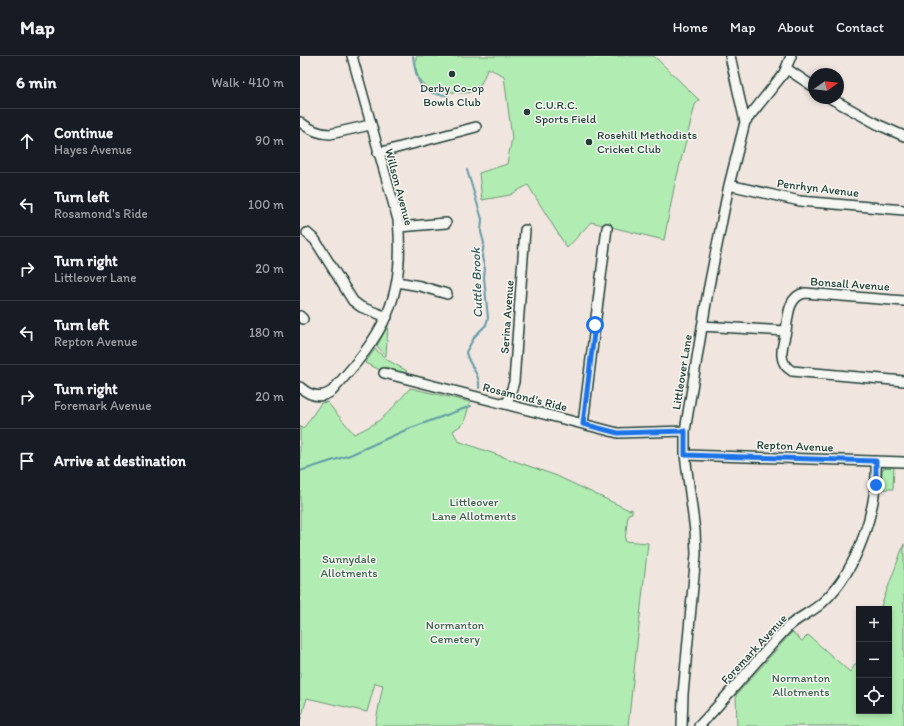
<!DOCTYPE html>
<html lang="en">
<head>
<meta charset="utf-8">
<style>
  :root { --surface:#171b24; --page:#20242c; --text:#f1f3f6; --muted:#9ea1a6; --line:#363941 }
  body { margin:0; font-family:Itim,sans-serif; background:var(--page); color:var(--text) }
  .controls { position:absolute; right:12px; bottom:12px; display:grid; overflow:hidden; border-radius:0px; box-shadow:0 2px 6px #0003 }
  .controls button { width:36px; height:36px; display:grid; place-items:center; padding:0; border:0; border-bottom:1px solid var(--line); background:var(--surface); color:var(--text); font:20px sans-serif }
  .compass { position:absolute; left:508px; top:12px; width:36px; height:36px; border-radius:50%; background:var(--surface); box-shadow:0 2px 6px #0003; rotate:75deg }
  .stop { position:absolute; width:12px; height:12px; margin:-9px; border:3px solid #1a73e8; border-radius:50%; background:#fff }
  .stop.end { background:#1a73e8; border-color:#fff; box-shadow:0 1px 4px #0008 }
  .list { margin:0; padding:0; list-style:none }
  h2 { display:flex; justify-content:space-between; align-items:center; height:52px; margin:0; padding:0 16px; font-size:17px }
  h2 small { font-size:13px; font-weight:400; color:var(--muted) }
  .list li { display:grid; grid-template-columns:26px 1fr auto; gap:12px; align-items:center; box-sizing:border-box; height:64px; padding:0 16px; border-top:1px solid var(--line) }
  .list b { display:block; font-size:15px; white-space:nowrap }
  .list p { margin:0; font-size:13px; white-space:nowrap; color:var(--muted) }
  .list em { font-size:13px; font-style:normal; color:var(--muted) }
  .icon { flex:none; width:22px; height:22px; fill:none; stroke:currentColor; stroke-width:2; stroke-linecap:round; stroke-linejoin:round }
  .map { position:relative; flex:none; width:604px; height:670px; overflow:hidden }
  header { display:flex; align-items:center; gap:24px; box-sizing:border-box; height:56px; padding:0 20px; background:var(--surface); border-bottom:1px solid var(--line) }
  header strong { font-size:19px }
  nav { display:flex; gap:22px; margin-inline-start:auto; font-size:14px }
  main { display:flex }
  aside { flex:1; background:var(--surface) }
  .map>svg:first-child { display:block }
  .green { fill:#b1edb2; stroke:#689573 }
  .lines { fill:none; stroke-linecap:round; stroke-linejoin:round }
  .stream { stroke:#629ba5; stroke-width:2 }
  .minor-casing { stroke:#1f3d34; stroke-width:12 }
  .minor { stroke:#f6f6f2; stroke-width:9 }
  .route { stroke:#1a73e8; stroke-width:5 }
  .poi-dot { fill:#1f3d34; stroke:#f6f6f2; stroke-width:1.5 }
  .labels { text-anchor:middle; stroke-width:3; stroke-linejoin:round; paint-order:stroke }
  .poi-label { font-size:12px; fill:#1f3d34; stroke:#f6f6f2; text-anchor:start }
  .street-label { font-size:12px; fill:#1f3d34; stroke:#f6f6f2 }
  .park-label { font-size:12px; fill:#3c604d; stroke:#f6f6f2 }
  .water-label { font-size:13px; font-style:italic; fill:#355c5a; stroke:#f6f6f2 }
</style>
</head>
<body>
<header>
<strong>Map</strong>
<nav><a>Home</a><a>Map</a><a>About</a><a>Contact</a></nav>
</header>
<main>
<aside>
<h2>6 min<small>Walk · 410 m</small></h2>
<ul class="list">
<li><svg class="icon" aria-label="ahead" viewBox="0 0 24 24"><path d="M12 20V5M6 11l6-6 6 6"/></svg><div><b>Continue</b><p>Hayes Avenue</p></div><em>90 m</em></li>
<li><svg class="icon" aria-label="left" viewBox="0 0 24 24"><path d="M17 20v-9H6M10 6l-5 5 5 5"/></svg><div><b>Turn left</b><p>Rosamond's Ride</p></div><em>100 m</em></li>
<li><svg class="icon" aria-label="right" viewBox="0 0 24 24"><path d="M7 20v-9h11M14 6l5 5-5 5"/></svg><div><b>Turn right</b><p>Littleover Lane</p></div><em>20 m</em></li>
<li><svg class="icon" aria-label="left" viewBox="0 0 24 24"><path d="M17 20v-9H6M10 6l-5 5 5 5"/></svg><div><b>Turn left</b><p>Repton Avenue</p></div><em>180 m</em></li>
<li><svg class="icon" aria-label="right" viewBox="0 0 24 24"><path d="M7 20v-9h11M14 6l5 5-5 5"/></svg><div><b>Turn right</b><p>Foremark Avenue</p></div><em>20 m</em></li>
<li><svg class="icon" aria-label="arrive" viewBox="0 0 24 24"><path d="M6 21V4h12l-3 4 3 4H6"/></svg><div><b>Arrive at destination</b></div></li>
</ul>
</aside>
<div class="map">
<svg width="604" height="670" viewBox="0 0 604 670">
  <rect width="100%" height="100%" fill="#f1e5e0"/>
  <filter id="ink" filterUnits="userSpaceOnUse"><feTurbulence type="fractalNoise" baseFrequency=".025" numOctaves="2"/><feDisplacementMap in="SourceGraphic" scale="8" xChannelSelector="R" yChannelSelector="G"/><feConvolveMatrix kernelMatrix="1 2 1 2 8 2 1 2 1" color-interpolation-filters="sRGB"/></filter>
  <g filter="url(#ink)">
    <path class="green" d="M116 0H354L399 44 395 49 374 132 364 184 291 166 267 192 228 129 210 139 182 144 179 117 207 108 212 82 204 20 188 12 180 30 175 31 171 36C164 38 157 36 149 36 125 34 114 27 116 0Z
      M88 269 86 299V300L77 290Z
      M75 293 89 305 107 315 102 318 87 311 85 316 65 307Z
      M110 332 170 346 164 367 153 375 158 385 257 420 329 454 332 453V457L328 458 325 485 348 487 328 670H75L83 629 75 627 67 656 7 642 0 666V370L3 373 21 347 27 346 54 378C84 365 89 356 110 332Z
      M587 410H594L593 433H581L582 414Z
      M604 488V670H437L436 639 492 576 502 585 508 579 550 616 559 603V655H589V553H580Z"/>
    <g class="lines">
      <path class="stream" d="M113 0C116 25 120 39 148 39
        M167 114 182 163 181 176 184 187 182 201 185 213 184 221 188 262 186 269 175 280 166 296C168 309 181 318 179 332
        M0 415 50 399 108 373 171 350"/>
      <defs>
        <path id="minor" d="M487 13 514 31
          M530 42 579 69 604 80
          M0 66C9 73 18 78 30 78L70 69
          M445 66 484 17 491 0
          M78 97 176 71
          M429 129 500 145 604 154
          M99 171 146 167
          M7 177 15 184 53 245 61 251 87 261
          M97 226 120 230 147 238
          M0 260 3 263
          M402 270 486 275C488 261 488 240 505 237L604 245
          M486 275C483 289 476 306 492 315L604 325
          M84 317 318 377 385 375
          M0 331C10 340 21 343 32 335 83 278 106 244 98 164L52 0
          M207 348 214 326 225 174
          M283 368 307 172
          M385 399 604 406
          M382 670 383 638 396 498 395 475 385 399V375L408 235 429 129 445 66 430 0
          M399 670C430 638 457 603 488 571 498 561 513 556 523 546 558 514 578 451 576 405"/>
      </defs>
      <use href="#minor" class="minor-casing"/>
      <use href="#minor" class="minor"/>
    </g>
  </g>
  <g class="lines" filter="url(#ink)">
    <path class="route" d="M295 269 283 368 318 377 385 375V399L576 405V429"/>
  </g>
  <g class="poi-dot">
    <circle cx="152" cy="18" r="4"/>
    <circle cx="227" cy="56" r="4"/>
    <circle cx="289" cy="86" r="4"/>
  </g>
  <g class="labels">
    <g class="poi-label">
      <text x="152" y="36" text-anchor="middle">Derby Co-op<tspan x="152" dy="14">Bowls Club</tspan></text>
      <text x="235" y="53">C.U.R.C.<tspan x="235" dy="14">Sports Field</tspan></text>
      <text x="297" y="83">Rosehill Methodists<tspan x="297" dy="14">Cricket Club</tspan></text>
    </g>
    <g class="street-label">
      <text transform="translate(99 131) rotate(75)" y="4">Willson Avenue</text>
      <text transform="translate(518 132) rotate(7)" y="4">Penrhyn Avenue</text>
      <text transform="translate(550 228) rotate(4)" y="4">Bonsall Avenue</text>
      <text transform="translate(207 261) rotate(-86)" y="4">Serina Avenue</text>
      <text transform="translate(382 316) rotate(-81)" y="4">Littleover Lane</text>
      <text transform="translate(225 341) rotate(14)" y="4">Rosamond's Ride</text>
      <text transform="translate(495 390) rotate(2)" y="4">Repton Avenue</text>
      <text transform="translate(454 593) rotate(-47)" y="4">Foremark Avenue</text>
    </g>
    <g class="park-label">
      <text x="174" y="450">Littleover<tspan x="174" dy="14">Lane Allotments</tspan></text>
      <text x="49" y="507">Sunnydale<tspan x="49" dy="14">Allotments</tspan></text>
      <text x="155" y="573">Normanton<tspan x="155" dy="14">Cemetery</tspan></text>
      <text x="501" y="626">Normanton<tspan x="501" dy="14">Allotments</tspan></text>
    </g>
    <g class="water-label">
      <text transform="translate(176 227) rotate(-92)" y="5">Cuttle Brook</text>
    </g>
  </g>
</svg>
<div class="controls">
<button>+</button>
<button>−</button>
<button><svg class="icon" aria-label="locate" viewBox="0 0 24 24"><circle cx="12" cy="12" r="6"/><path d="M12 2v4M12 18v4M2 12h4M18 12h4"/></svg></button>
</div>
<svg class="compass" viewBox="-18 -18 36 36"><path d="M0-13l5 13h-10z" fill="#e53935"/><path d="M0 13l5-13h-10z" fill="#9ea1a6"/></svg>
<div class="stop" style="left:295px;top:269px"></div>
<div class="stop end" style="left:576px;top:429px"></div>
</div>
</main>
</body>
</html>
